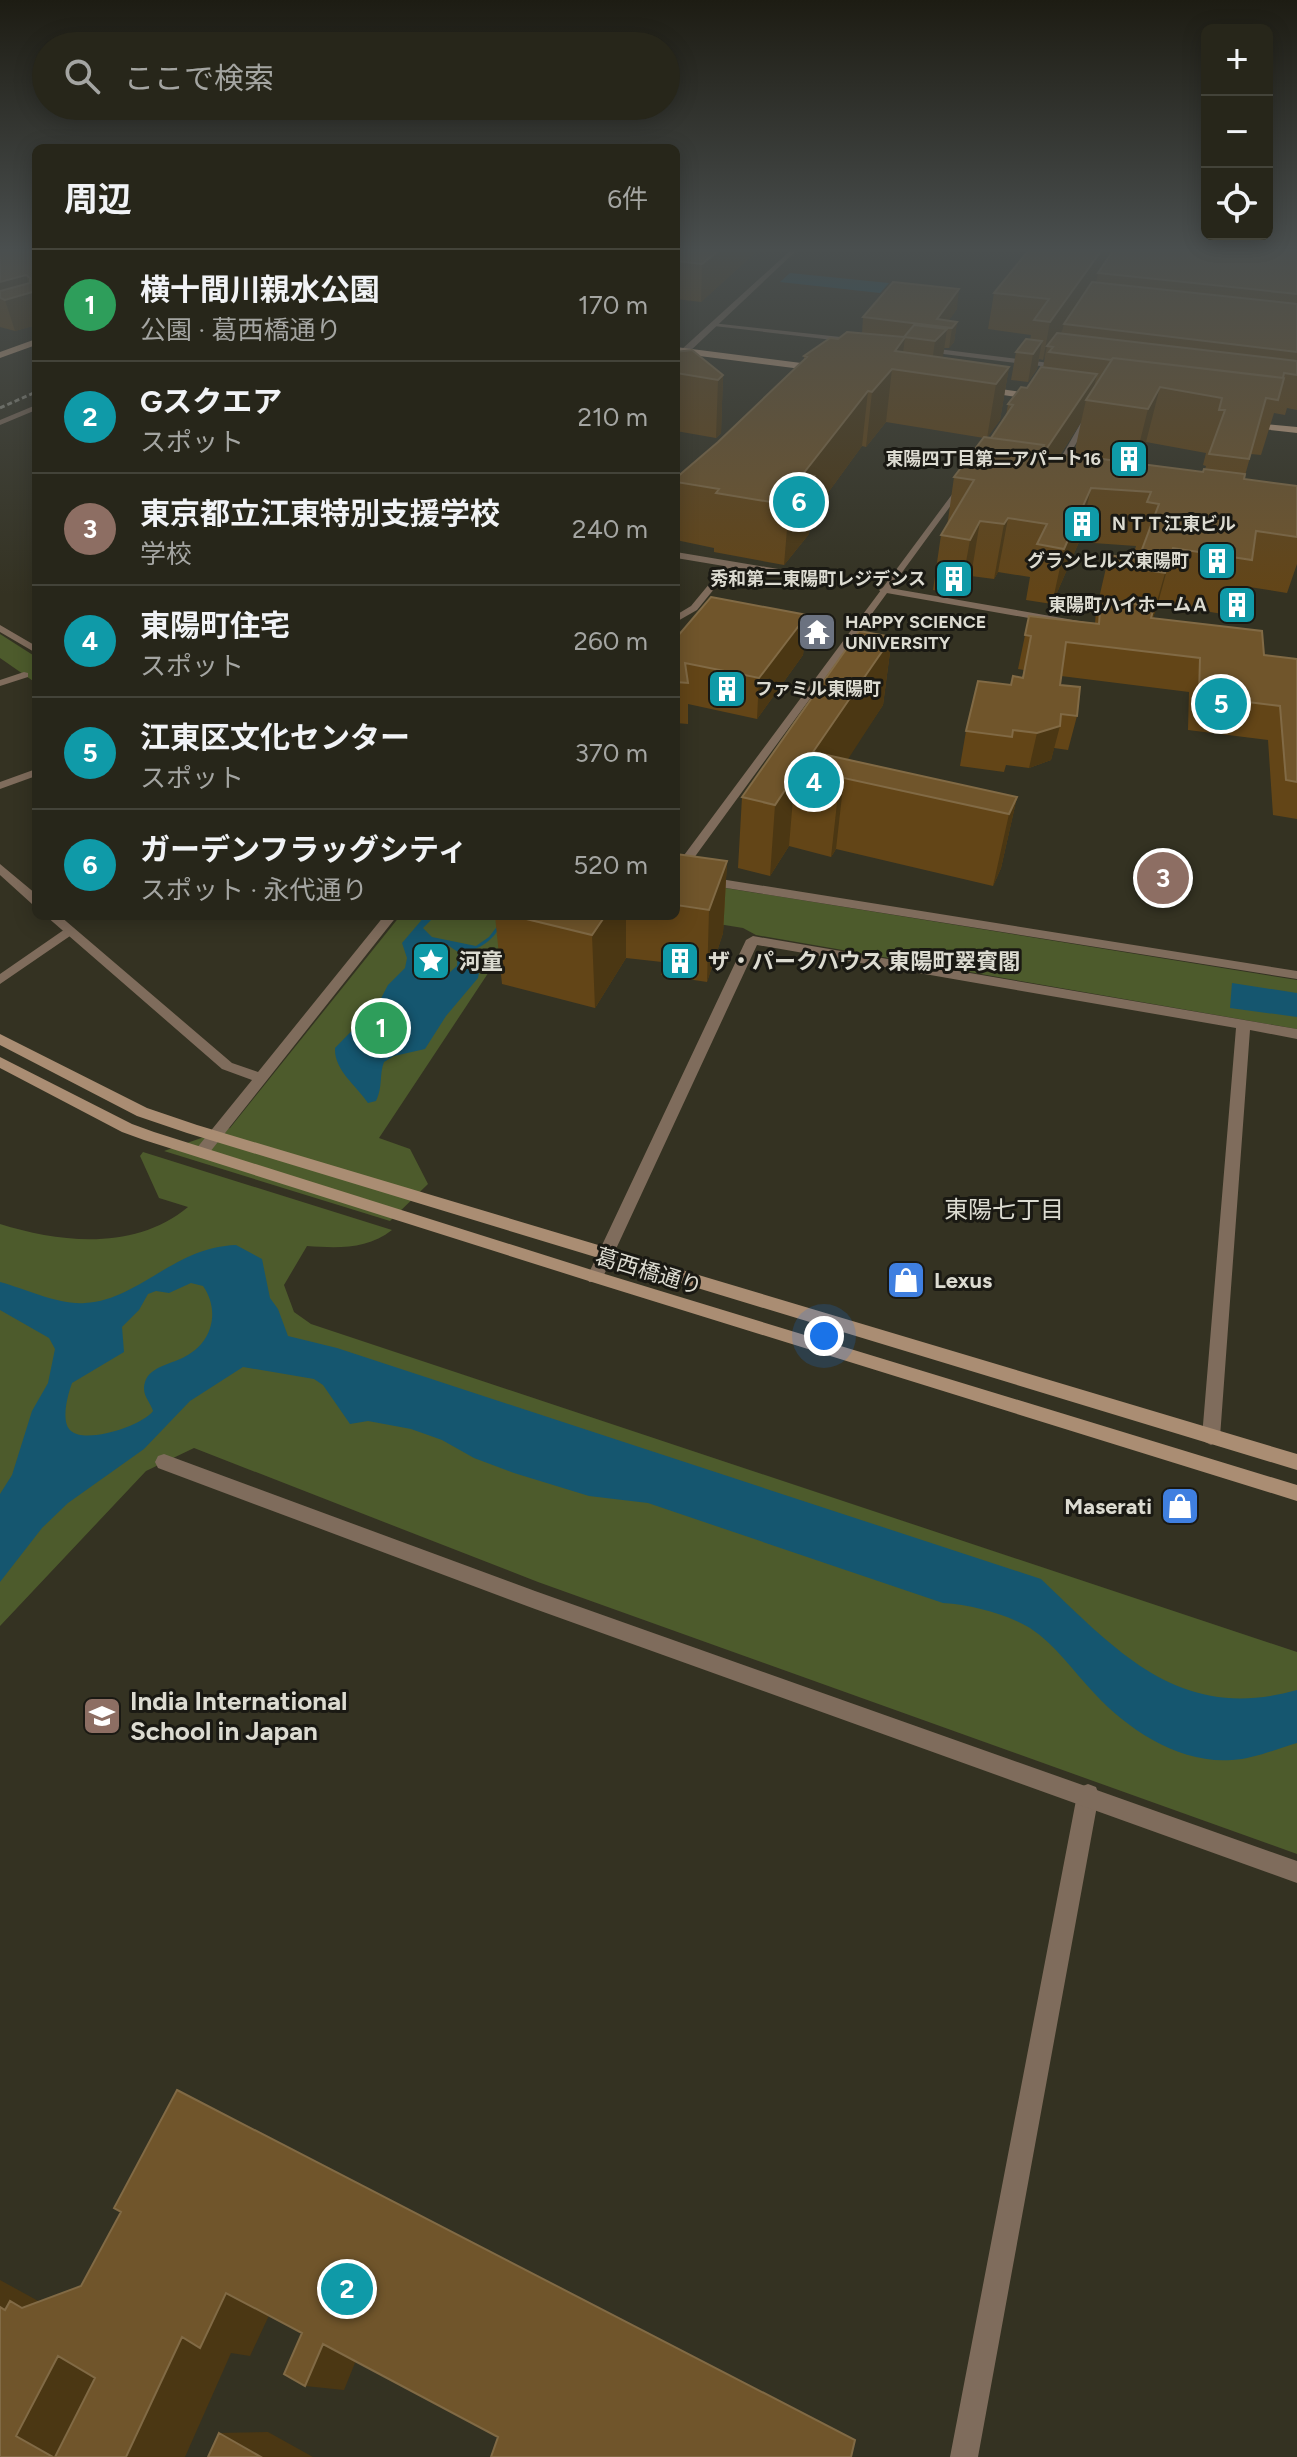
<!DOCTYPE html>
<html lang="ja">
<head>
<meta charset="utf-8">
<style>
  :root { --surface:#27261a; --page:#2f2e23; --text:#f1f3f6; --muted:#a4a5a2; --line:#434339; --accent:#b45309 }
  body { margin:0; font-family:Figtree,"Noto Sans JP",sans-serif; background:var(--page); color:var(--text) }
  .controls { position:absolute; right:24px; top:24px; display:grid; overflow:hidden; border-radius:12px; box-shadow:0 4px 20px #0003 }
  .controls button { width:72px; height:72px; display:grid; place-items:center; padding:0; border:0; border-bottom:2px solid var(--line); background:var(--surface); color:var(--text); font:40px sans-serif }
  .you { position:absolute; left:824px; top:1336px; width:28px; height:28px; margin:-20px; border:6px solid #fff; border-radius:50%; background:#1a73e8; box-shadow:0 0 0 12px #1a73e833 }
  .badge { display:grid; place-items:center; width:52px; height:52px; border-radius:50%; background:var(--accent); color:#fff; font-size:26px; font-weight:700 }
  .pin { position:absolute; translate:-50% -50%; border:4px solid #fff; box-shadow:0 2px 8px #0006 }
  .list { margin:0; padding:0; list-style:none }
  h2 { display:flex; justify-content:space-between; align-items:center; height:104px; margin:0; padding:0 32px; font-size:34px }
  h2 small { font-size:26px; font-weight:400; color:var(--muted) }
  .list li { display:grid; grid-template-columns:52px 1fr auto; gap:24px; align-items:center; box-sizing:border-box; height:112px; padding:0 32px; border-top:2px solid var(--line) }
  .list b { display:block; font-size:30px; white-space:nowrap }
  .list p { margin:0; font-size:26px; white-space:nowrap; color:var(--muted) }
  .list em { font-size:26px; font-style:normal; color:var(--muted) }
  .icon { flex:none; width:44px; height:44px; fill:none; stroke:currentColor; stroke-width:2; stroke-linecap:round; stroke-linejoin:round }
  .map { position:relative; flex:none; width:1297px; height:2457px; overflow:hidden }
  .search { position:absolute; background:var(--surface); box-shadow:0 4px 20px #0003; left:32px; top:32px; width:648px; height:88px; display:flex; align-items:center; gap:20px; box-sizing:border-box; padding:0 28px; border-radius:44px; color:var(--muted); font-size:30px }
  .panel { position:absolute; background:var(--surface); box-shadow:0 4px 20px #0003; left:32px; top:144px; width:648px; height:776px; border-radius:12px }
  .map>svg:first-child { display:block }
  .green { fill:#4d5b2c }
  .water { fill:#15566f; fill-rule:evenodd }
  .lines { fill:none; stroke-linecap:round; stroke-linejoin:round }
  .minor { fill:#7f6c5c; fill-rule:evenodd }
  .tertiary { fill:#7f6c5c; fill-rule:evenodd }
  .secondary { fill:#aa8d73; fill-rule:evenodd }
  .primary { fill:#cba685; fill-rule:evenodd }
  .rail { stroke:#929184; stroke-width:3; stroke-dasharray:5 3; stroke-linecap:butt }
  .wall { fill:#634517; fill-rule:evenodd }
  .shaded-wall { fill:#4b3713 }
  .building { fill:#70552b; stroke:#816a45; stroke-width:2 }
  .labels { text-anchor:middle; stroke-width:6; stroke-linejoin:round; paint-order:stroke }
  .far-poi-label { font-size:18px; font-weight:bold; fill:#dcdbd1; stroke:#1a1913; text-anchor:end }
  .poi-label { font-size:22px; font-weight:bold; fill:#dcdbd1; stroke:#1a1913; text-anchor:start }
  .street-label { font-size:22px; fill:#dcdbd1; stroke:#1a1913 }
  .neighbourhood-label { font-size:24px; fill:#dcdbd1; stroke:#1a1913 }
  .near-poi-label { font-size:26px; font-weight:bold; fill:#dcdbd1; stroke:#1a1913; text-anchor:start }
</style>
</head>
<body>
<div class="map">
<svg width="1297" height="2457" viewBox="0 0 1297 2457">
  <rect width="100%" height="100%" fill="#343222"/>
  <path class="green" d="M0 634 36 657V683L0 658Z
    M676 880 1297 980V1029L756 935 743 928 669 916H676Z
    M400 916H539L518 928 379 1138 410 1149 428 1184 390 1221 164 1151 230 1128Z
    M143 1152 392 1230C367 1250 336 1248 307 1246L284 1285 294 1312 311 1324 1297 1652V1854L538 1582 194 1448 146 1471 0 1626V1224C61 1243 135 1251 188 1207L159 1198 140 1156Z"/>
  <path class="water" d="M790 273 889 283 880 293 780 282Z
    M425 916H435L423 928 432 937 476 946 489 937 505 916C500 931 489 944 475 949L480 967 478 978 446 1016 425 1049 394 1056 384 1062C379 1075 383 1087 376 1101L368 1103C356 1085 334 1070 335 1048L378 1004 388 985 405 968 407 958 402 943ZM449 946 458 952 457 966 442 979 429 975 427 951Z
    M1232 983 1297 993V1017L1230 1008Z
    M236 1245 262 1259 270 1298 278 1309 288 1336 337 1348 1041 1579C1119 1653 1180 1723 1297 1690V1743C1276 1749 1254 1759 1232 1760 1180 1764 1128 1730 1094 1693 1073 1671 1056 1645 1030 1628 1004 1613 972 1605 943 1603L648 1503 589 1496 514 1473 474 1458 442 1440 411 1429 368 1421 350 1424 323 1385 314 1379 243 1367 190 1401 144 1449 68 1503 42 1528 0 1582V1494L12 1475 32 1411 48 1383 55 1349 49 1338 0 1310V1282C26 1289 58 1305 85 1303 139 1300 174 1247 236 1245ZM191 1283 203 1286C220 1310 213 1342 186 1356 173 1364 150 1366 145 1382 141 1395 150 1401 153 1411 142 1426 86 1444 71 1431 60 1422 68 1394 72 1383L124 1352 122 1327 139 1310 148 1294 156 1291 169 1293Z"/>
  <g class="lines">
    <path class="minor" d="M712 323 859 339 862 341 859 343 714 326Z
      M922 347 1065 365 1069 367 1065 369 919 351Z
      M36 405V410L0 425V420Z
      M1086 414 1093 416 1058 473H1052Z
      M676 552 790 571 795 574 790 577 732 567 697 610 676 622V615L691 606 724 566 676 558Z
      M884 587 1102 625 1107 628 1102 631 881 592 879 590Z
      M0 625 36 646V653L0 632Z
      M24 672 28 673V677L0 686V680Z
      M36 769V776L0 789V782Z
      M68 927 73 928V934L0 984V974Z
      M753 936 1297 1029V1039L1250 1030 1220 1437 1217 1442 1211 1445 1205 1442 1202 1437 1236 1028 757 945 603 1277 601 1282H589L587 1277 746 940Z
      M1088 1784 1096 1787 1099 1795 978 2457H950L1077 1795 1080 1787Z"/>
    <path class="tertiary" d="M790 251H796L688 353H682V349Z
      M962 481 965 482V486L683 873 1297 971V979L676 880V866Z
      M0 864 36 894V905L32 904 0 875Z
      M46 916H60L232 1063 258 1072 384 916H397L206 1157 201 1158 193 1153 196 1149 252 1080 222 1069Z
      M164 1454 535 1591 1297 1861V1883L535 1609 158 1468 155 1462 158 1456Z"/>
    <path class="secondary" d="M0 1034 147 1108 197 1125 1297 1454V1470L187 1133 137 1116 0 1045Z
      M0 1057 132 1124 154 1132 595 1271 1297 1485V1501L595 1283 144 1140 122 1132 0 1068Z"/>
    <path class="primary" d="M28 251H36V254L29 253Z
      M36 339V345L0 358V352Z
      M676 347 825 366 830 369 825 372 676 353Z
      M980 386 1043 395 1048 398 1043 401 977 391Z
      M1242 422 1297 427V433L1245 427Z"/>
    <path class="rail" d="M0 408 36 392"/>
  </g>
  <path class="wall" d="M676 251 756 252 701 302 676 299Z
    M1028 251H1297V410L1287 408 1285 415 1274 413 1261 455 1251 454 1244 479 1297 486V564L1287 593 1243 586 1234 616 1158 603 1153 618 1264 655 1297 659V819L1273 815 1268 740 1188 730 1189 692 1061 676 1060 685 1077 716 1068 750 1054 748 1051 760 1029 768 1006 765 1004 772 960 766 966 731 1011 685 1022 678 1024 670 1018 669 1029 616 1095 624 1096 611 1109 555 1138 560 1139 557 1133 556 1136 546 1079 542 1052 604 1026 600 1030 577 998 572 994 579 971 576 960 595 933 590 941 535 947 527 954 477 984 438 886 422 866 447 862 446 811 516 809 534 784 565 714 552V548L676 540V478L718 442 804 360V356L838 339 862 333 863 317 957 309 948 321 957 322 954 342 949 348H944L942 357 1009 367 1000 420 987 437 991 438 1006 416 1008 404 1027 388 1043 368 1045 356 1043 360 1039 359 1037 369 1028 382 1011 380 1016 352 1030 340 1031 335 988 329 994 293ZM1081 422 1074 455H1060ZM1146 442 1206 453 1203 465 1206 466 1205 469 1203 472 1135 463Z
    M0 252 36 253V325L15 331 0 327Z
    M676 352 723 375 721 433 716 438 676 431Z
    M807 615 803 655 757 719 688 704V724L676 723V638Z
    M892 637 883 705 847 759 1017 797 1001 868 993 886 836 849 831 857 789 846 770 876 738 868 742 797Z
    M676 854 727 861 723 933 707 982 661 975 662 962 626 958 595 1008 502 984 495 916H676Z"/>
  <path class="shaded-wall" d="M718 251H756V252L701 302 702 264Z
    M1101 251H1116L1098 273 1096 283 1064 324 1062 331 1052 346H1047L1045 356 1043 360 1050 322Z
    M26 275 31 292 36 291V325L15 331 5 300 0 298V282Z
    M959 289 957 309 944 327 937 319Z
    M957 322 954 342 949 348 952 328Z
    M947 329 943 357 931 370 935 341Z
    M905 337 901 370 895 351Z
    M1042 341 1037 369 1028 382 1033 354Z
    M1009 367 1000 420 987 438 996 384Z
    M892 369 886 422 866 447 872 392Z
    M1097 374 1091 401 1086 400 1081 422 1038 489 1045 451Z
    M723 375 721 433 716 438 718 380Z
    M1160 387 1146 442 1134 465 1148 409Z
    M868 391 862 446 811 516 809 534 784 565 789 505 803 474Z
    M1091 488 1079 542 1052 604 1064 549Z
    M1008 518 998 572 994 579 1004 524Z
    M980 521 971 576 960 595 970 540Z
    M1173 548 1158 603 1149 629 1165 573Z
    M807 615 803 655 757 719 759 678Z
    M892 637 883 705 832 784 813 752Z
    M1060 726 1051 760 1029 768 1037 733Z
    M795 775 789 846 770 876 775 805Z
    M844 778 836 849 831 857 839 785Z
    M1017 797 1001 868 993 886 1009 814Z
    M727 861 723 933 707 982 709 910Z
    M605 916H626V958L595 1008 592 935Z
    M0 2280 51 2308 5 2310 0 2307Z
    M226 2293 273 2307 250 2356 231 2353 185 2457H126L182 2337Z
    M323 2344 359 2353 344 2390 305 2386Z
    M58 2356 124 2364 69 2457H53L16 2436Z
    M268 2432 313 2457H261L219 2433Z"/>
  <path class="building" d="M4 251H19L36 253V291L5 300 0 298V291L30 283V278L26 275 0 282V252Z
    M676 251H718L702 264 676 261Z
    M1028 251H1101L1050 322 1034 320 1049 299 994 293Z
    M1113 251H1297V294L1098 273Z
    M893 282 959 289 937 319 957 322 952 328 863 317Z
    M1092 282 1297 304V352L1064 324Z
    M914 325 947 329 935 341 904 337Z
    M847 332 905 337 895 351 1009 367 996 384 892 369 872 392 868 391 803 474 814 476 789 505 716 493 719 489 676 482V478L718 442 807 357 804 356 830 338 838 339Z
    M1057 333 1297 361V375L1284 373 1283 378 1113 358 1111 360 1049 352 1053 347 1047 346Z
    M1026 339 1042 341 1033 354 1016 352Z
    M692 350 723 375 718 380 676 373V352Z
    M1113 358 1284 378 1278 400 1266 398 1249 459 1209 454 1225 410H1219L1222 398 1160 387 1148 409 1086 400Z
    M1041 367 1097 374 1045 451H1043L1044 445 991 438 1013 405 1008 404 1021 387 1027 388Z
    M984 437 1044 445 1038 455H1071L1203 472 1204 469 1245 474 1244 479 1297 486V537L1256 531 1252 560 1173 548 1165 573 1108 564 1109 555 1138 560 1159 504 1147 502 1151 492 1091 488 1064 549 1037 544 1047 524 1008 518 1004 524 980 521 970 540 941 535 974 480 954 477Z
    M711 597 807 615 759 678 685 663 688 683 676 682V638Z
    M1101 598 1154 607 1151 618 1262 631 1264 655 1297 659V782L1286 780 1280 706 1199 696 1200 658 1066 642 1060 685 1080 687 1077 716 1061 714 1060 726 1037 733 1013 730 1012 737 966 731 978 681 1011 685 1013 676 1023 678 1031 636 1025 635 1029 616 1099 624Z
    M859 631 892 637 813 752 1017 797 1009 814 844 778 839 785 795 775 775 805 742 797Z
    M676 854 727 861 709 910 676 905Z
    M514 916H605L592 935Z
    M177 2090 855 2440 851 2457H491L498 2437 323 2344 305 2386 284 2374 302 2333 226 2293 200 2348 182 2337 126 2457H55L95 2378 58 2356 16 2436 53 2457H0V2307L5 2310 10 2301 22 2308 81 2286 121 2212 114 2208Z
    M219 2433 261 2457H208Z"/>
  <linearGradient id="sky" x2="0" y2="1"><stop stop-color="#1d1c13"/><stop offset="0.42" stop-color="#4a4f4f"/><stop offset="1" stop-color="#4a4f4f" stop-opacity="0"/></linearGradient>
  <rect width="1297" height="595" fill="url(#sky)"/>
  <defs>
    <symbol id="building-square" viewBox="-11 -11 22 22"><rect x="-9" y="-9" width="18" height="18" rx="4" fill="#0f9aa8" stroke="#1a1913"/><path d="M-4-6H4V6H1V3H-1V6H-4ZM-2.5-4.3h1.7v1.8h-1.7ZM.8-4.3h1.7v1.8H.8ZM-2.5-1h1.7V.8h-1.7ZM.8-1h1.7V.8H.8Z" fill="#fff"/></symbol>
    <symbol id="temple-square" viewBox="-11 -11 22 22"><rect x="-9" y="-9" width="18" height="18" rx="4" fill="#6b7280" stroke="#1a1913"/><path d="M0-6L5-2H3V0L6.5 2.5H4V6H1.5V3h-3V6H-4V2.5H-6.5L-3 0V-2H-5Z" fill="#fff"/></symbol>
    <symbol id="sight-square" viewBox="-11 -11 22 22"><rect x="-9" y="-9" width="18" height="18" rx="4" fill="#0f9aa8" stroke="#1a1913"/><path d="M0-6L1.8-2.2L6-1.7L2.9 1.2L3.7 5.4L0 3.3L-3.7 5.4L-2.9 1.2L-6-1.7L-1.8-2.2Z" fill="#fff"/></symbol>
    <symbol id="shop-square" viewBox="-11 -11 22 22"><rect x="-9" y="-9" width="18" height="18" rx="4" fill="#3f7fe0" stroke="#1a1913"/><path d="M-5-2.5h2.3a2.7 3.5 0 0 1 5.4 0H5L5.5 6h-11ZM-1.5-2.5h3a1.5 2.3 0 0 0-3 0Z" fill="#fff"/></symbol>
    <symbol id="school-square" viewBox="-11 -11 22 22"><rect x="-9" y="-9" width="18" height="18" rx="4" fill="#8d6e63" stroke="#1a1913"/><path d="M0-5L7-2L0 1L-7-2ZM-4 1L0 2.5L4 1V4Q0 6-4 4Z" fill="#fff"/></symbol>
  </defs>
  <g fill-rule="evenodd">
    <use href="#building-square" x="1107" y="437" width="44" height="44"/>
    <use href="#building-square" x="1060" y="502" width="44" height="44"/>
    <use href="#building-square" x="1195" y="539" width="44" height="44"/>
    <use href="#building-square" x="932" y="557" width="44" height="44"/>
    <use href="#building-square" x="1215" y="583" width="44" height="44"/>
    <use href="#temple-square" x="795" y="610" width="44" height="44"/>
    <use href="#building-square" x="705" y="667" width="44" height="44"/>
    <use href="#sight-square" x="409" y="939" width="44" height="44"/>
    <use href="#building-square" x="658" y="939" width="44" height="44"/>
    <use href="#shop-square" x="884" y="1258" width="44" height="44"/>
    <use href="#shop-square" x="1158" y="1484" width="44" height="44"/>
    <use href="#school-square" x="80" y="1694" width="44" height="44"/>
  </g>
  <g class="labels">
    <g class="far-poi-label">
      <text x="1101" y="465">東陽四丁目第二アパート16</text>
      <text x="1110" y="530" text-anchor="start">ＮＴＴ江東ビル</text>
      <text x="1189" y="567">グランヒルズ東陽町</text>
      <text x="926" y="585">秀和第二東陽町レジデンス</text>
      <text x="1209" y="611">東陽町ハイホームＡ</text>
      <text x="845" y="628" text-anchor="start">HAPPY SCIENCE<tspan x="845" dy="21">UNIVERSITY</tspan></text>
      <text x="755" y="695" text-anchor="start">ファミル東陽町</text>
    </g>
    <g class="poi-label">
      <text x="459" y="969">河童</text>
      <text x="708" y="969">ザ・パークハウス 東陽町翠賓閣</text>
      <text x="934" y="1288">Lexus</text>
      <text x="1152" y="1514" text-anchor="end">Maserati</text>
    </g>
    <g class="street-label">
      <text transform="translate(649 1271) rotate(17)" y="8">葛西橋通り</text>
    </g>
    <g class="neighbourhood-label">
      <text x="1004" y="1218">東陽七丁目</text>
    </g>
    <g class="near-poi-label">
      <text x="130" y="1710">India International<tspan x="130" dy="30">School in Japan</tspan></text>
    </g>
  </g>
</svg>
<div class="controls">
<button>+</button>
<button>−</button>
<button><svg class="icon" aria-label="locate" viewBox="0 0 24 24"><circle cx="12" cy="12" r="6"/><path d="M12 2v4M12 18v4M2 12h4M18 12h4"/></svg></button>
</div>
<div class="you"></div>
<div class="pin badge" style="left:381px;top:1028px;background:#2e9e5b">1</div>
<div class="pin badge" style="left:347px;top:2289px;background:#0f9aa8">2</div>
<div class="pin badge" style="left:1163px;top:878px;background:#8d6e63">3</div>
<div class="pin badge" style="left:814px;top:782px;background:#0f9aa8">4</div>
<div class="pin badge" style="left:1221px;top:704px;background:#0f9aa8">5</div>
<div class="pin badge" style="left:799px;top:502px;background:#0f9aa8">6</div>
<div class="search"><svg class="icon" aria-label="search" viewBox="0 0 24 24"><circle cx="10" cy="10" r="6"/><path d="M15 15l6 6"/></svg>ここで検索</div>
<section class="panel">
<h2>周辺<small>6件</small></h2>
<ul class="list">
<li><span class="badge" style="background:#2e9e5b">1</span><div><b>横十間川親水公園</b><p>公園 · 葛西橋通り</p></div><em>170 m</em></li>
<li><span class="badge" style="background:#0f9aa8">2</span><div><b>Gスクエア</b><p>スポット</p></div><em>210 m</em></li>
<li><span class="badge" style="background:#8d6e63">3</span><div><b>東京都立江東特別支援学校</b><p>学校</p></div><em>240 m</em></li>
<li><span class="badge" style="background:#0f9aa8">4</span><div><b>東陽町住宅</b><p>スポット</p></div><em>260 m</em></li>
<li><span class="badge" style="background:#0f9aa8">5</span><div><b>江東区文化センター</b><p>スポット</p></div><em>370 m</em></li>
<li><span class="badge" style="background:#0f9aa8">6</span><div><b>ガーデンフラッグシティ</b><p>スポット · 永代通り</p></div><em>520 m</em></li>
</ul>
</section>
</div>
</body>
</html>
